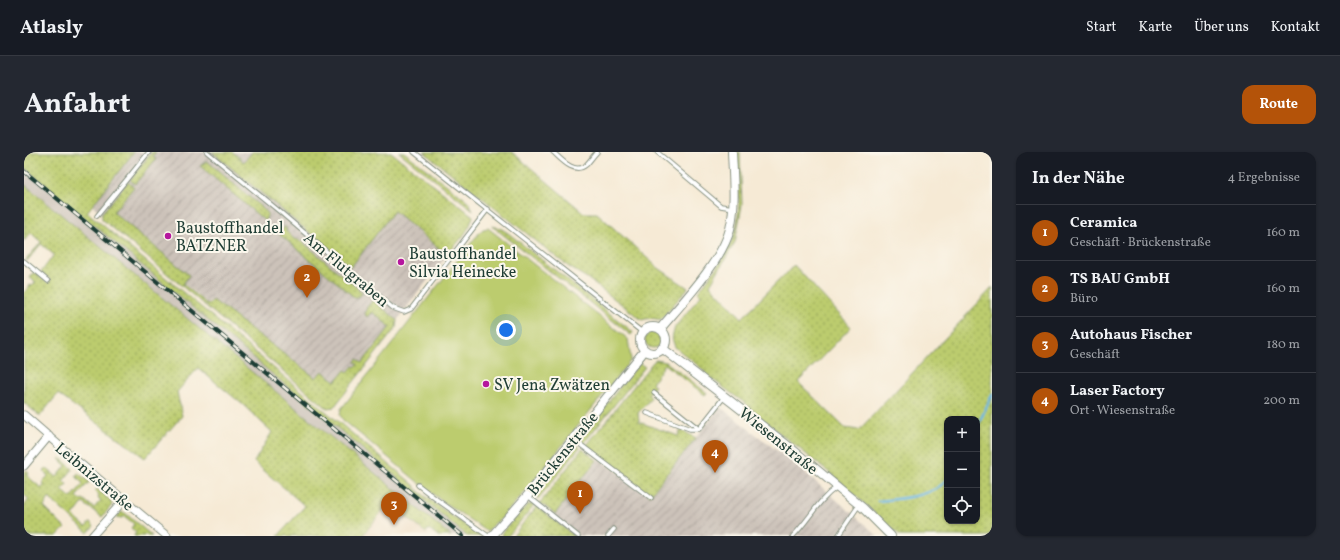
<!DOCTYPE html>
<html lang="de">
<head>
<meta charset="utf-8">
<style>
  :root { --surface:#171b24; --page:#242831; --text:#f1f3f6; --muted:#9ea1a6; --line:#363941; --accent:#b45309 }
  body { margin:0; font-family:Vollkorn,serif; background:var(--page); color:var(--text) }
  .controls { position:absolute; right:12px; bottom:12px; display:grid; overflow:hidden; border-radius:8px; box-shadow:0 1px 3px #0004 }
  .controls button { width:36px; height:36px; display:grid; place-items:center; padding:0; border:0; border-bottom:1px solid var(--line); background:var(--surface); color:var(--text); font:20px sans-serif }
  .you { position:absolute; left:482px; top:178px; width:14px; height:14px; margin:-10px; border:3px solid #fff; border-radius:50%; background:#1a73e8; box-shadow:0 0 0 6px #1a73e833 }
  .badge { display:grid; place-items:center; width:26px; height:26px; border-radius:50%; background:var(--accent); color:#fff; font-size:13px; font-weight:700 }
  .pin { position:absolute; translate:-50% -33px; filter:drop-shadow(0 1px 2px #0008) }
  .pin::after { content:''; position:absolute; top:21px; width:14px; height:12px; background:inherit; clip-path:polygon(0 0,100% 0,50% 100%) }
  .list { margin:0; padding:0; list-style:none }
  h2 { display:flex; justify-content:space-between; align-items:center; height:52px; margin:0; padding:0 16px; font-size:17px }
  h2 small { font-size:13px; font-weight:400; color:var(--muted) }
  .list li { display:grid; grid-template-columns:26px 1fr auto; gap:12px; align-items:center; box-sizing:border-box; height:56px; padding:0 16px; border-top:1px solid var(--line) }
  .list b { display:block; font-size:15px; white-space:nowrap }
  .list p { margin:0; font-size:13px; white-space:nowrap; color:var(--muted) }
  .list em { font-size:13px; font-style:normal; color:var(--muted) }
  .icon { flex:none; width:22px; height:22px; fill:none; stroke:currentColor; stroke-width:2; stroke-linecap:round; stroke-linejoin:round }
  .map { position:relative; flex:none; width:968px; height:384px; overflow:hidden; border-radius:12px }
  header { display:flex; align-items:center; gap:24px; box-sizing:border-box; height:56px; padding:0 20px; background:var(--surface); border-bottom:1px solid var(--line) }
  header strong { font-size:19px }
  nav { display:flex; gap:22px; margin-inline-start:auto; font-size:14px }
  .intro { display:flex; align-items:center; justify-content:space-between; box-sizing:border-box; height:96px; padding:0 24px }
  h1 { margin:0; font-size:28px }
  .button { padding:10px 18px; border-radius:12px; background:var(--accent); color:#fff; font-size:14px; font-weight:700 }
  main { display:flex; gap:24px; padding:0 24px }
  aside { flex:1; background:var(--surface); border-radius:12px; box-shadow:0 1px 3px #0004 }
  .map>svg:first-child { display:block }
  .built { fill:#edd7bb }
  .industrial { fill:url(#industrial-furrows) }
  .railway { fill:#ccc2b9 }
  .grass { fill:url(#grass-dots); stroke:#6e8451; fill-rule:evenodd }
  .pitch { fill:#bccc6e; stroke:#6e8451 }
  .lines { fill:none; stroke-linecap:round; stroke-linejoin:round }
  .stream { stroke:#6cb8e5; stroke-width:2.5 }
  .service-casing { stroke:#8a9484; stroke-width:5.5 }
  .minor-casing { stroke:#8a9484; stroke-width:9 }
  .tertiary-casing { stroke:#8a9484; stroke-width:10 }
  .service { stroke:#fff; stroke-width:3.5 }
  .minor { stroke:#fff; stroke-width:7 }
  .tertiary { stroke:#fff; stroke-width:8 }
  .rail-casing { stroke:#1f3d34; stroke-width:4 }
  .rail { stroke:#fbf7ec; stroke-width:2.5; stroke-dasharray:8; stroke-linecap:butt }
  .poi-dot { fill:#b5179e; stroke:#fbf7ec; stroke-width:1.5 }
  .labels { text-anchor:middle; stroke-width:4; stroke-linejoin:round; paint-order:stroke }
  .poi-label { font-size:16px; fill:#1f3d34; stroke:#fbf7ec; text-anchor:start }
  .street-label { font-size:16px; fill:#1f3d34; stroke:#fbf7ec }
</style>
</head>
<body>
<header>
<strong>Atlasly</strong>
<nav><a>Start</a><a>Karte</a><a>Über uns</a><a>Kontakt</a></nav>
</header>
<div class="intro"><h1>Anfahrt</h1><a class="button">Route</a></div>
<main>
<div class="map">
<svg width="968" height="384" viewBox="0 0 968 384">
  <defs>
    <pattern id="industrial-furrows" width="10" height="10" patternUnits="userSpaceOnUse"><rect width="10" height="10" fill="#ccc2b9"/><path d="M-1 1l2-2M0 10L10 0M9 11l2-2" fill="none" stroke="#a59f97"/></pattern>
    <pattern id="grass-dots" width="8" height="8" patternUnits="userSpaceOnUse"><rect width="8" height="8" fill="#bccc6e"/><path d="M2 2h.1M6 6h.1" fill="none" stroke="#98a75b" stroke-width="1.8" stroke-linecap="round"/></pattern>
  </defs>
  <rect width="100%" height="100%" fill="#fbf7ec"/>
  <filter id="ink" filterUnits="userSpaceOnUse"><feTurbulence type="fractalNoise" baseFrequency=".025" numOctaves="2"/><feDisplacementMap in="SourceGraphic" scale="8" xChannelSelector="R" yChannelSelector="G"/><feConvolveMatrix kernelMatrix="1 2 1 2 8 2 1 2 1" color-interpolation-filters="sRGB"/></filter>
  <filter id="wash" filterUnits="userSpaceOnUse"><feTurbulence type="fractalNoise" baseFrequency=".012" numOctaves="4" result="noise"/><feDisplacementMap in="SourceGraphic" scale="16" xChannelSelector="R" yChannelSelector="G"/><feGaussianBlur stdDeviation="0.9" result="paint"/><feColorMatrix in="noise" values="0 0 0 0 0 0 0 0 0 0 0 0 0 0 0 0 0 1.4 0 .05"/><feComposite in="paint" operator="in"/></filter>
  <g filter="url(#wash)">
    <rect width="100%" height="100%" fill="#f6ead5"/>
    <path class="built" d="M365 351 382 365 406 384H338Z"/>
    <path class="industrial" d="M110 0H367L449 64 444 76 373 168 372 176 310 255 308 256 305 255 68 53Z
      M696 255 777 317 854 384H540L523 370 575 307 626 343Z"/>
    <path class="railway" d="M0 15 134 127 443 384H427L0 32Z"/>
    <path class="grass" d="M0 0H110L63 60 390 333 392 337 414 354 457 384H443L0 15Z
      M128 0H132L129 4 132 7 111 32 106 28Z
      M188 0H209L220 10 228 0H367L449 64C446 79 433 91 423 103L370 59 327 115Z
      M375 0H380L445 50 449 58Z
      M400 0H488L560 61H573L633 115 664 136 636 168C631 166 623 166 618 168L563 126 545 115Z
      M712 0H716L718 53 711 90 686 133 718 166 770 113 827 175 774 230 821 276 835 278 968 136V384H876L812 326 737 266 722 252 684 224 677 216 651 195 648 186 651 175 677 143 674 140C690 119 708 97 713 71 717 48 713 23 712 0ZM923 267H953V369H923Z
      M183 9 244 61 241 69 176 14Z
      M104 30 110 35 89 60 165 123 159 132 184 153 189 148 292 226 298 219 312 229 321 218 324 220 329 214 331 215 334 212 331 210 333 207 338 211 366 175 348 160 343 165 341 162 343 155 349 148 373 168 372 176 310 255 303 256 78 67V61Z
      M0 32 427 384H414L405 377 402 381 365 351 338 384H254L281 354 230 310 248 280 218 252 174 216 153 240 158 264 121 306 34 242 16 264 0 251V141L6 133 8 134 12 130 6 126 10 120 24 131 27 128 17 120 30 103 17 92 3 109 2 108 17 90 7 81 0 89Z
      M261 74 262 76 263 80 270 87 276 88 339 141 334 145H330L255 82Z
      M468 74 476 76 484 81 609 180 607 183Z
      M621 188a8 8 0 1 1 16 0a8 8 0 1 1-16 0Z
      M632 208 642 210 683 241 681 243 641 212 628 231 631 234 624 242 627 246 614 261 615 270 654 284 657 278 672 286 626 343 562 294 629 210Z
      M615 211 621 215 559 292 557 289 558 283Z
      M551 294 556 295 514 347 512 345 513 339 548 295Z
      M558 297 573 308 531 362 516 351Z
      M36 306 49 317 39 329 43 332 38 338 47 346 59 332 52 324 54 321 65 330 52 345 57 348 59 347 70 356 77 348 74 346 75 343 71 339 73 337 86 348 88 353 78 365 59 351 49 364 62 375 66 370 70 374 64 381 25 346 20 355 41 376 33 384H0V354L5 347 0 343V321L2 318 5 320 2 323 16 335 18 336 20 334 19 329 24 324 20 320 21 319 20 318 22 316 33 325 42 314 35 307Z
      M507 352 510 353 484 384H478V380L503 353Z
      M513 354 550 384H489Z
      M97 360 101 361 128 384H123L121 382 120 384H110L112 380 107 376 110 372 100 364 98 366 92 365Z"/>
    <path class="pitch" d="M464 76 604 187 607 208 500 341 475 369 471 371 464 380 418 349 395 331 319 268 316 263 317 257 455 81 459 77Z"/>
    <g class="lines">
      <path class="stream" d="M953 275 968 243
        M854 349C877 346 906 346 923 328"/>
    </g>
  </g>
  <g filter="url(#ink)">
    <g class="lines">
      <defs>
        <path id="service" d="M183 0 255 59 369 156 380 160 387 157 464 57
          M390 0 618 180
          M529 0C537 7 550 23 562 13 566 9 569 4 573 0
          M633 0 697 54 709 56
          M73 64 125 0
          M0 109 24 129
          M630 241 675 277
          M623 261 666 277H675L700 245
          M549 287 627 346
          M394 333 412 347 464 384
          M504 344 554 384
          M584 384 590 377
          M769 384C785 368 794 348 813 335
          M814 384 835 353"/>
        <path id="minor" d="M0 263 53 309 143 384
          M0 314 25 284
          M68 384 100 348"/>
        <path id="tertiary" d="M616 188a13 13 0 1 1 26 0a13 13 0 1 1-26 0Z
          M636 177C658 151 698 109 706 77 712 52 709 25 708 0
          M638 196 768 297 839 356 867 384
          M468 384 504 343 621 198"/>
      </defs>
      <use href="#service" class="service-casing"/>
      <use href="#minor" class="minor-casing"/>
      <use href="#tertiary" class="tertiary-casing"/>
      <use href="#service" class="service"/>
      <use href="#minor" class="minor"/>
      <use href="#tertiary" class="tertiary"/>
      <defs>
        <path id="rail" d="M0 19 439 384"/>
      </defs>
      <use href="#rail" class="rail-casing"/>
      <use href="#rail" class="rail"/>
    </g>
  </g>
  <g class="poi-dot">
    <circle cx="144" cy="84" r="4"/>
    <circle cx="377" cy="110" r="4"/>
    <circle cx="462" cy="232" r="4"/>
  </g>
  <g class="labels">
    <g class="poi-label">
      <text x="152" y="81">Baustoffhandel<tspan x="152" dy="18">BATZNER</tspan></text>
      <text x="385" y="107">Baustoffhandel<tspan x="385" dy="18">Silvia Heinecke</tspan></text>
      <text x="470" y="238">SV Jena Zwätzen</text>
    </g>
    <g class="street-label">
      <text transform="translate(323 117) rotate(40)" y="6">Am Flutgraben</text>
      <text transform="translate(755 288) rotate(39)" y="6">Wiesenstraße</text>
      <text transform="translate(538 301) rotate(-51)" y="6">Brückenstraße</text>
      <text transform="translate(71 324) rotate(40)" y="6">Leibnizstraße</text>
    </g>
  </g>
</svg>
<div class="controls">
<button>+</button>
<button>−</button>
<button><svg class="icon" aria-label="locate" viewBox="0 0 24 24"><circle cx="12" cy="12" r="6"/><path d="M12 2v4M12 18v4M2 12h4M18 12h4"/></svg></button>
</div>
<div class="you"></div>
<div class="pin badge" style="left:556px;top:362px">1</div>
<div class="pin badge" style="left:283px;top:146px">2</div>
<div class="pin badge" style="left:370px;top:373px">3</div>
<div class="pin badge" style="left:691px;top:321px">4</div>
</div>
<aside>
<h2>In der Nähe<small>4 Ergebnisse</small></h2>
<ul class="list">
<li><span class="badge">1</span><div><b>Ceramica</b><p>Geschäft · Brückenstraße</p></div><em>160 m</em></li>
<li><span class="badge">2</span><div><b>TS BAU GmbH</b><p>Büro</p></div><em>160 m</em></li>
<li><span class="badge">3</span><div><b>Autohaus Fischer</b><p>Geschäft</p></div><em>180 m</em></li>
<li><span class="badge">4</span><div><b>Laser Factory</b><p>Ort · Wiesenstraße</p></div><em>200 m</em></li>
</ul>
</aside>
</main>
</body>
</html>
